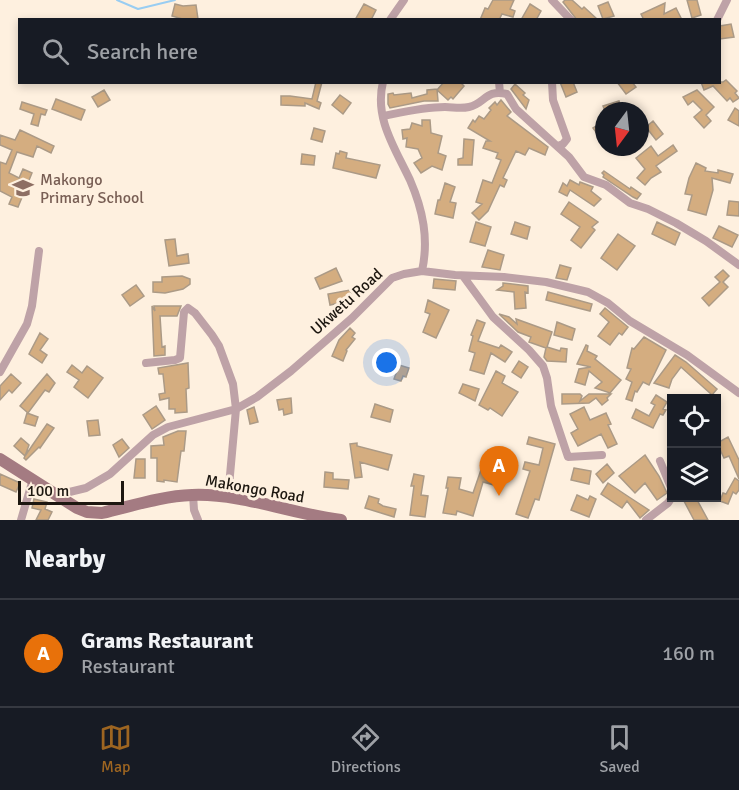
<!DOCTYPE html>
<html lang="en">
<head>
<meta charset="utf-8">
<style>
  :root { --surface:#171b24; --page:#20242c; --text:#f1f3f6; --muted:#9ea1a6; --line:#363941; --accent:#9d6521 }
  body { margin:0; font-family:Signika,sans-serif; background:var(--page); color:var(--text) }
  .controls { position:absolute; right:18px; bottom:18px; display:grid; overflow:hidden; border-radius:0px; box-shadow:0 3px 9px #0003 }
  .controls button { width:54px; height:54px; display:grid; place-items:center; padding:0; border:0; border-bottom:2px solid var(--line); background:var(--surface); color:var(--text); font:30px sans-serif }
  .compass { position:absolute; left:595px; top:102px; width:54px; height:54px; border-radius:50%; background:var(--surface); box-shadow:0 3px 9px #0003; rotate:195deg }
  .scale { position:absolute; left:18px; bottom:15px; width:106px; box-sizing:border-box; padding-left:6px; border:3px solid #1d1710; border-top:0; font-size:16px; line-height:21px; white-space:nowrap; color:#1d1710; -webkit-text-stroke:4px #fef0df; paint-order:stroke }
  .you { position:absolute; left:387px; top:363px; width:21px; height:21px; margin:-15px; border:4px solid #fff; border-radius:50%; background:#1a73e8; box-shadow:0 0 0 9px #1a73e833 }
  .badge { display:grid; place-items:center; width:39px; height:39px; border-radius:50%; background:var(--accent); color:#fff; font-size:20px; font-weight:700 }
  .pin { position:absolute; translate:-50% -50px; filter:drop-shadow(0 2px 3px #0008) }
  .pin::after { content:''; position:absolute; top:32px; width:21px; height:18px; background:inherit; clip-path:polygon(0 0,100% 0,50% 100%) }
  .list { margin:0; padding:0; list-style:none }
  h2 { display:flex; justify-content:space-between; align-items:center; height:78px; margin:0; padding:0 24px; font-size:26px }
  h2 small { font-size:20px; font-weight:400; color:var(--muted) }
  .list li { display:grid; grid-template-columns:39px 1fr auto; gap:18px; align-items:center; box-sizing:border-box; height:108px; padding:0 24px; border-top:2px solid var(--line) }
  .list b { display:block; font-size:22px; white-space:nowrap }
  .list p { margin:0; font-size:20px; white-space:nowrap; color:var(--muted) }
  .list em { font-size:20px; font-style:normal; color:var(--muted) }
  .icon { flex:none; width:33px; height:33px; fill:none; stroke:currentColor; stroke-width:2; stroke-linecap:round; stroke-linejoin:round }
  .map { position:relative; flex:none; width:739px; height:520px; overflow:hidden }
  .search { position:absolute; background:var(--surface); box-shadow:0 3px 9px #0003; left:18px; right:18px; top:18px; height:66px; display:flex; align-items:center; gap:15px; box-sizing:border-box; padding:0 21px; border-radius:0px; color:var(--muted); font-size:22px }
  .sheet { height:186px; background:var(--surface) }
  nav { display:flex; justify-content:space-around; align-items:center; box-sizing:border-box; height:84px; border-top:2px solid var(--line); background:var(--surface); font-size:16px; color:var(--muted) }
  nav a { display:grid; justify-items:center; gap:3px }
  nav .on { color:var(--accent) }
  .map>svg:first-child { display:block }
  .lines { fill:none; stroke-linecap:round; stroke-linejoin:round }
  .stream { stroke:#99cdf2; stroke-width:2 }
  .building { fill:#d4ad80; stroke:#ab9a86; stroke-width:1.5 }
  .street { stroke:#bea2a7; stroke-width:8 }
  .secondary { stroke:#a47b82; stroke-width:12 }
  .labels { text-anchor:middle; stroke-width:6; stroke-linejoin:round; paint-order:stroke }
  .education-label { font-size:16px; fill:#785e54; stroke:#fef0df; text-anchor:start }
  .street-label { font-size:16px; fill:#1d1710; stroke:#fef0df }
</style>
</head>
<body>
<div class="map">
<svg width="739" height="520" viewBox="0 0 739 520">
  <rect width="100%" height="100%" fill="#fef0df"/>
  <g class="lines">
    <path class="stream" d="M117 0 138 9 175 0"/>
  </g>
  <path class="building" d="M493 0H514L510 9 515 11 513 17 502 14 499 20H480L485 8 488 9Z
    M565 0H572L582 9 584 7 598 20H577L563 2Z
    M687 0H697L701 15 692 18Z
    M608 2 614 16 603 19 598 6Z
    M665 3 664 14 676 8 682 20H644L641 14Z
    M175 4 183 6 196 5 198 19 186 20 172 16Z
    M364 4 376 10 371 20H355Z
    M530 4 541 11 536 20H521Z
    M731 24 734 37 720 39V26Z
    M726 80 737 91 735 93 739 98 733 102 730 98 727 101 713 86 704 90 701 82H723Z
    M316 82H322L317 101 321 103 319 109 305 103V106L281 105V96H290L312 99Z
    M444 82H460L464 86 453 99 451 97 448 100 437 90Z
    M560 82H573L577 92 566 97Z
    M617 82H632L636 87 626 94Z
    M515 84 525 93 523 95 529 100 526 109 511 89Z
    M437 89 438 101H424L390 108 388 104V94L393 93 394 95 411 93 412 98 427 94V90Z
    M104 90 110 100 98 107 92 97Z
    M697 90 714 107 706 115 711 121 704 128 694 117 702 110 693 101 688 105 683 97Z
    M340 95 351 103 343 114 332 105Z
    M56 99 85 110 81 120 52 109Z
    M501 100 511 112 507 116 548 147 545 155 529 148 525 155 516 151 503 178 507 180 504 187 500 185 488 211 479 220 472 213 482 204 476 202 483 180 492 183 501 160 496 158 498 153 483 148 486 141H490L468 128 473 120 475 122 479 116 484 119 491 110 489 108 495 102 497 105Z
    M619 101 622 109 605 111 603 106Z
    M22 102 47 110 45 115 41 114 38 126 31 124 34 114 20 109Z
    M735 108 739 111V126L728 120Z
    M422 120H430L431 133 442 136 438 153 446 156 442 170 432 166 421 173 414 163 422 158 418 149 406 147 407 138 403 139 402 130 410 129 412 123 422 126Z
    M604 121V137L601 139 593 128Z
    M653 121 663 134 656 140 646 127Z
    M314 128 325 131 322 142 311 139Z
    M20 130 54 146 51 153 37 146 33 157 17 152 9 173 19 178 23 169 32 173 18 207 9 204 12 197 0 191V162L6 164 12 150 0 145V135L15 140Z
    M464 139 474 140 472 165H458V159L463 158Z
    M673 145 677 151 656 166 661 172 651 178 645 185 637 178 645 169 636 158 651 146 658 156Z
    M340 151 347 153 346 158 380 165 376 178 333 168 336 153 339 154Z
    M302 154 315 156 314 165 301 164Z
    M696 163 706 168 705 171 718 173V170L733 174 730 183 712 178 713 190 706 215 688 210 692 195 685 194 689 178Z
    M604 171 630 189 631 187 641 194 637 199 633 197 603 177 604 175 602 173Z
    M570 180 579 185 580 182 593 187 591 191 601 199 594 206 570 190 567 196 559 192 563 183 567 186Z
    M445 183 455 187 450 202 456 203 453 218 435 214 438 200H440Z
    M729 201 739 202V216L727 215Z
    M569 202 598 222 592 227 595 230 581 248 571 240 580 227 561 214Z
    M476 222 491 227 485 246 470 242Z
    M515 222 530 227 527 239 511 234Z
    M657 222 680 233 675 245 652 234Z
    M719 226 738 235 732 247 713 238Z
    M618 234 635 246 617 270 601 258Z
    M175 239 177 256 188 254 189 263 169 266 165 240Z
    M488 250 504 255 500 270 482 267Z
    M560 265 571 268 567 280 556 278Z
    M336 268 342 281 320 289 315 278Z
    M723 270 729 276 723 282 728 287 709 306 702 298 720 282 715 277Z
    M182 276 190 279V284L183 289 165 293 153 292V282H162V277Z
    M434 279 456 281 455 290 433 288Z
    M503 283 528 286V293L525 292 526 308 515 309 514 292 497 290 503 286Z
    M136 285 144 296 130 306 122 295Z
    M350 290 353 300 330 305 328 294Z
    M548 292 592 304 590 311 546 300Z
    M428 300 449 310 436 338 423 332 430 314 425 312Z
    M152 306 155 311 154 306H181L177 316H160L162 347 165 346V355L154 356Z
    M605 308 628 327 622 335 619 333 610 345 598 336 609 322 600 314Z
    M499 314 509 317 517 324 516 319 552 332 547 347 560 351 561 348 567 349 566 362 547 361 544 357 546 348 529 342 531 337 518 332Z
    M477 320 485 323 478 341 499 348 501 345 512 352 505 362 491 353 484 374 470 370 475 353 469 351 473 336 471 335Z
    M557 322 575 329 572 340 554 335Z
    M350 328 355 333 352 337 355 339 346 350 347 351 343 361 332 356 339 340Z
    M40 333 48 339 40 350 47 355 42 363 29 354Z
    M644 337 666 350 649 385 643 382 637 392 635 391 632 401 626 399 632 382 626 379 631 369 627 368 632 348 634 349Z
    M586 345 588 346 587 351 597 356 595 359 621 380 610 393 595 388 602 382 589 371 585 385 575 382 579 369 591 367 577 364Z
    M675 355 686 362 717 389 712 395 681 367 672 379 669 388 654 383Z
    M519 361 528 367 521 378 512 372Z
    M188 363 189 388 186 389 187 412 175 413V409H169V398L160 400 159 394 165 393 163 374H159L158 368Z
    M72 365 82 373 87 366 103 378 88 398 74 387 79 380 67 372Z
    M399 365 409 368 406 377 403 376 401 381 394 379Z
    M496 371 505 376 502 383 518 392 502 416 490 408 488 410 479 405Z
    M11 374 21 383 12 393 9 390 0 400V386Z
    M47 374 55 383 49 392 45 390 28 413 20 406Z
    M463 384 479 389 475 401 459 393Z
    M562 394H580L582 396 580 401 589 394H611L607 398 608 400 602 405 596 398 589 403 562 404Z
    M656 395 667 402 663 409 666 410 663 415 660 414 653 428 632 418 636 409 649 416 655 405 651 403Z
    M291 398 292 413 284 415 283 409 279 410 277 400Z
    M375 404 393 410 390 422 371 417Z
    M156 406 165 420 152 429 143 415Z
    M254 407 258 422 250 424 247 410Z
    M584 407 590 420 606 413 611 424 608 425 617 444 608 448 601 434 578 446 571 433 578 429 570 414Z
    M27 413 38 417 35 426 24 423Z
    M98 420 100 435 89 436 87 421Z
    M47 424 54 428 40 448 39 447 26 460 24 458 25 456 14 446 21 438 29 445 25 456Z
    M178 431H186L184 451H181L177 482 164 480V482L157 481V458H151V446L164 445 163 437Z
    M529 437 555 444 539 500 535 499 528 518 516 514 530 471 523 469 525 462 539 465 543 448 527 444Z
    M728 437 739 460V479L729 456 724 458 717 443Z
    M122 439 129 448 119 457 113 445Z
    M357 443V446L392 455 388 470 360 462 362 477 355 478 350 444Z
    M645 455 659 476 667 493 657 500 645 483 635 493 619 476Z
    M136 459H145V478H134Z
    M607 464 614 473 603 483 596 474Z
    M482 467 505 473 501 487 483 482 473 516 457 511 456 515 443 513 448 488H446L448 477 461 478 459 489 473 493Z
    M574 468 591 471 589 484 571 480Z
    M325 472 333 473V479L349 480 348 489 324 487Z
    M0 474 20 483 16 492 0 485Z
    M414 474 424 476 421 495 428 496 425 517 410 515 414 486H411Z
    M735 478 739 481V490L736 494 733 492 728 504 720 501 723 493 726 494Z
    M608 483 629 497 649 510 640 518 627 501 622 508 601 494Z
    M577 495 588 500 590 496 596 499 589 517 571 510Z
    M369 496 379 499 378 503 383 506 396 509 394 517 365 508Z
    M690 498H696L708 520H694L684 501Z
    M34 499 47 502 45 509 52 512 48 520H36L41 510 32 508Z"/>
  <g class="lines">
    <path class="street" d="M552 0 571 20
      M390 20 404 0
      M717 20 727 0
      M383 82C374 118 395 148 410 180 423 210 429 239 422 271
      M499 82 500 93
      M552 82 553 100 567 139 563 144 558 146
      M383 116C403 112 424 107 445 107 453 107 460 109 469 107 486 103 485 89 507 94L516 109 569 157 584 177 606 185 630 203 648 209 676 223 706 241 739 265
      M463 276 493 317 529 350 543 366 547 378 551 406 568 457 602 455
      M146 363 175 360 180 358 184 312 188 308 195 313 212 335 219 346 233 384 236 409 228 497
      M0 372 27 324 32 306 39 251
      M660 461 672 490
      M57 495 86 488 110 474 153 435 168 427 236 409 257 397 291 371 352 318 392 278 404 274 422 271 455 275 504 277 546 282 588 292 608 303 630 321 687 355 739 393
      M193 495 194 510 198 520
      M21 520 33 479
      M646 520 668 503 672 497"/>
    <path class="secondary" d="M0 459 77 508 87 512 102 513C132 506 162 496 192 495 242 493 292 514 341 520"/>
  </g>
  <defs>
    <symbol id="school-bare" viewBox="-9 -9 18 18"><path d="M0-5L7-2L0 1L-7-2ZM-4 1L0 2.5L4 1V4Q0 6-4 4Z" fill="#8d6e63" stroke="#fef0df" stroke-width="2.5" paint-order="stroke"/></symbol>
  </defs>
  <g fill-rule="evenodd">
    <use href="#school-bare" x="8" y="173" width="30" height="30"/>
  </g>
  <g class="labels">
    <g class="education-label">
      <text x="40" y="185">Makongo<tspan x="40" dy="18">Primary School</tspan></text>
    </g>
    <g class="street-label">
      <text transform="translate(346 301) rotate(-42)" y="6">Ukwetu Road</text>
      <text transform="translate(255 488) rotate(10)" y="6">Makongo Road</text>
    </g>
  </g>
</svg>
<div class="controls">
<button><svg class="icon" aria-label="locate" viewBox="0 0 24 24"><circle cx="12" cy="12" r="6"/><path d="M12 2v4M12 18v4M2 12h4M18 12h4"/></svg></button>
<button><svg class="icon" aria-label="layers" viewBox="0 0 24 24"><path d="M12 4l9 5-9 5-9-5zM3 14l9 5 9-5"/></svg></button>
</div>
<svg class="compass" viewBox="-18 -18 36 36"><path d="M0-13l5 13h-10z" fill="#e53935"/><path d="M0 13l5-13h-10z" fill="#9ea1a6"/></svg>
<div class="scale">100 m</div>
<div class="you"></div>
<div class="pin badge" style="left:499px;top:496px;background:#e8710a">A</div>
<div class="search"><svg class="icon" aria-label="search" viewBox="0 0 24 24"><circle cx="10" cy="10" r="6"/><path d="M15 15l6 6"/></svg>Search here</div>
</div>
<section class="sheet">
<h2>Nearby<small></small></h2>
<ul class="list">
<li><span class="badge" style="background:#e8710a">A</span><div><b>Grams Restaurant</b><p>Restaurant</p></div><em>160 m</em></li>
</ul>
</section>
<nav>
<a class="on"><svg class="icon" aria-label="map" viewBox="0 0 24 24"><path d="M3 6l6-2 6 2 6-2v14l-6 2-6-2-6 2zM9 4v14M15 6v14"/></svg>Map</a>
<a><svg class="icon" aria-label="directions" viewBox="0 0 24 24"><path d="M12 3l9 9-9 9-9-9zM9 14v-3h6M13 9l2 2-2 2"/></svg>Directions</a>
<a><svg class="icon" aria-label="saved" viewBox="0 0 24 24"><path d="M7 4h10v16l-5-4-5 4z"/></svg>Saved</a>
</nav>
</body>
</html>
